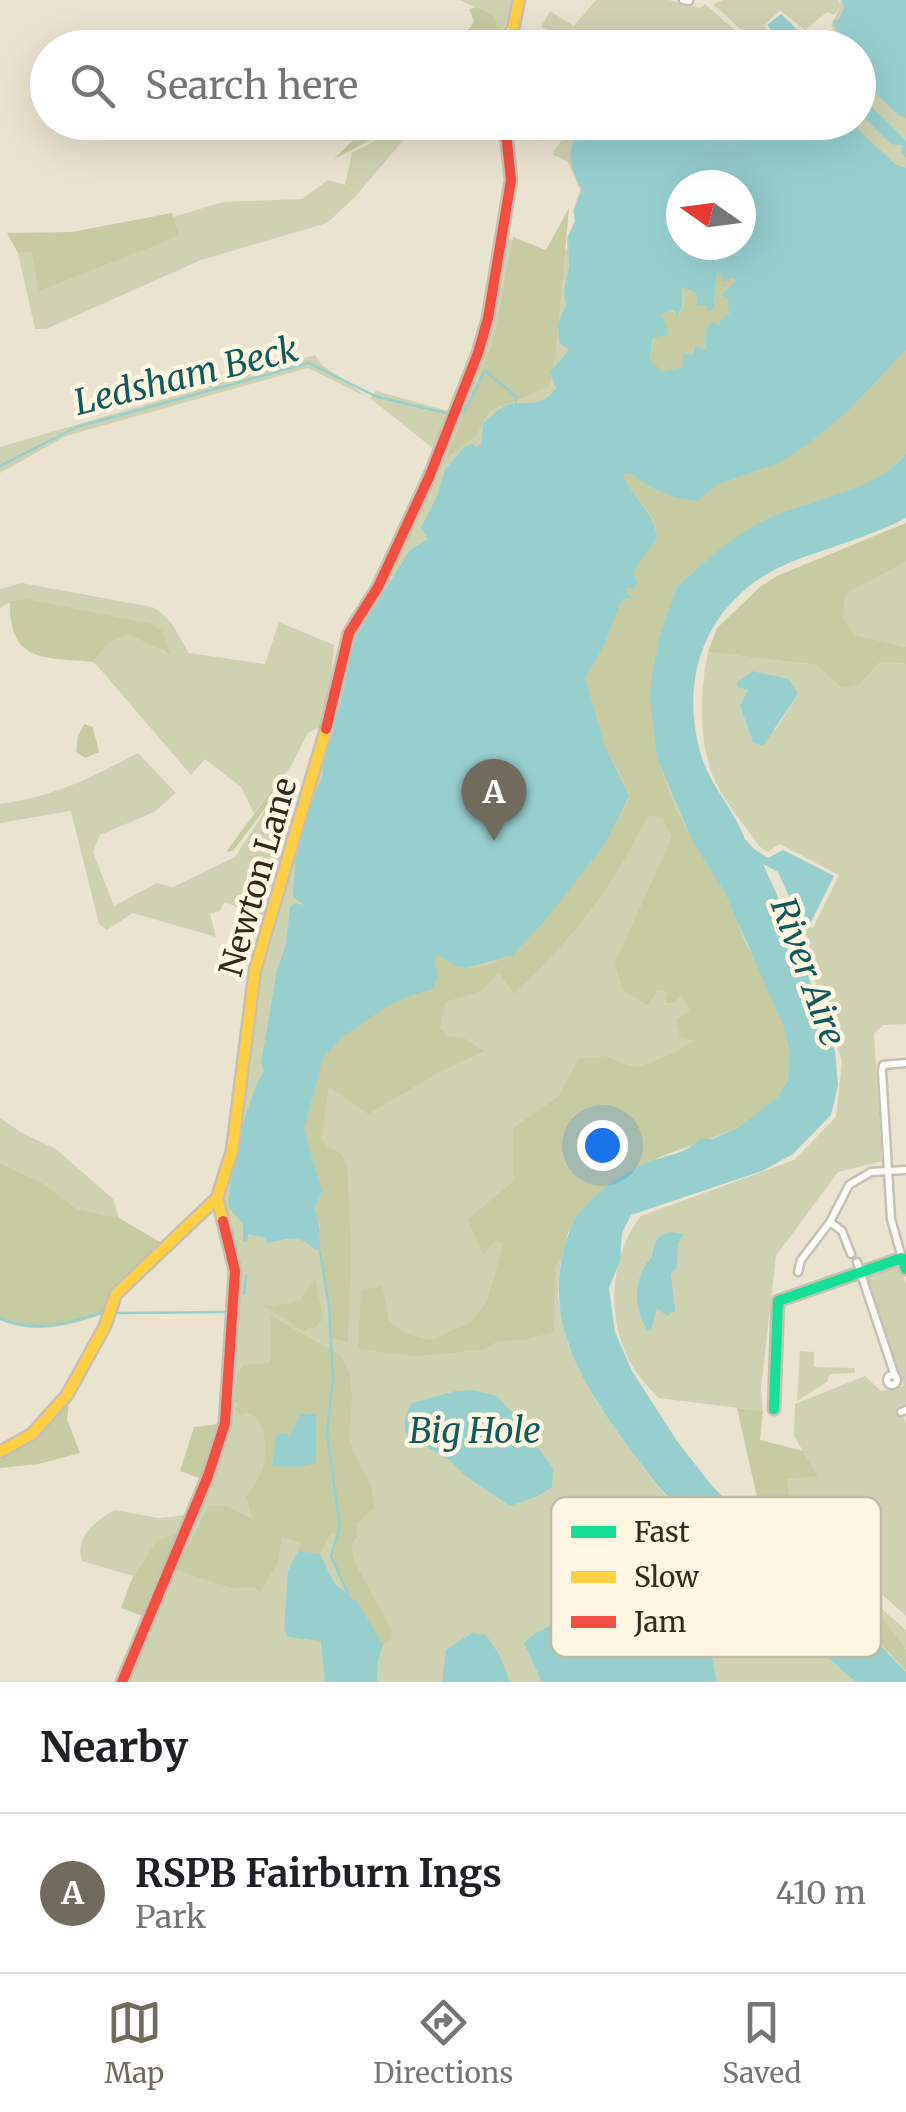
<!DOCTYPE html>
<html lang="en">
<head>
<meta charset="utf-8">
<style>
  :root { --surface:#fff; --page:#f6f6f6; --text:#202124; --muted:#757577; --line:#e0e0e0; --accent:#706b5c }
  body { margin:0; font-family:Merriweather,serif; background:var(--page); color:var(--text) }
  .compass { position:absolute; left:666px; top:170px; width:90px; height:90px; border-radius:50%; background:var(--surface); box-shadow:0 10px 40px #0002; rotate:284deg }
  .you { position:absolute; left:602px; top:1145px; width:35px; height:35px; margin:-25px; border:8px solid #fff; border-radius:50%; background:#1a73e8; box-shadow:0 0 0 15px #1a73e833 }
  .badge { display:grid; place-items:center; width:65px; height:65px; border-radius:50%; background:var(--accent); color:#fff; font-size:32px; font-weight:700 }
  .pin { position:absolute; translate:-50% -82px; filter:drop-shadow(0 2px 5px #0008) }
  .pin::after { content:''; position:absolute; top:52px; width:35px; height:30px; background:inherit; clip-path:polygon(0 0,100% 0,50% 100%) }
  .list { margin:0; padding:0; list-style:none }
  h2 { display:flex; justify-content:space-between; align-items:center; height:130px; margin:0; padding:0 40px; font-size:42px }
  h2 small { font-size:32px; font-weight:400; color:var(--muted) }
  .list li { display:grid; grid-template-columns:65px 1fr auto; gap:30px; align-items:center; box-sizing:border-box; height:160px; padding:0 40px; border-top:2px solid var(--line) }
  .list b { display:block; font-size:38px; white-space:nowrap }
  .list p { margin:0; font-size:32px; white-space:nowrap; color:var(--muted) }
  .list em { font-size:32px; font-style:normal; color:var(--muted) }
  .icon { flex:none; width:55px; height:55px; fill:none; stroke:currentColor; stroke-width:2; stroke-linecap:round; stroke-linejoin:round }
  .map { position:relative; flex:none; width:906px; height:1682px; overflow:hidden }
  .search { position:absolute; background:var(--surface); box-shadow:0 10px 40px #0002; left:30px; right:30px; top:30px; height:110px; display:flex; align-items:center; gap:25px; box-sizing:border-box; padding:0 35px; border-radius:55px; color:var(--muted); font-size:38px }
  .sheet { height:290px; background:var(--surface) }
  nav { display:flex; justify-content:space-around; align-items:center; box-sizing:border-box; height:140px; border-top:2px solid var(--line); background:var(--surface); font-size:28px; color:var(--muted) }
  nav a { display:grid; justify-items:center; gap:5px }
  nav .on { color:var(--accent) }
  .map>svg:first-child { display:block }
  .green { fill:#cfd2b1; fill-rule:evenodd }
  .forest { fill:#c6cba2 }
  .water { fill:#97cfcf; fill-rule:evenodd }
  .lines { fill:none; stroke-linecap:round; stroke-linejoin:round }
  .stream { stroke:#97cfcf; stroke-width:2.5 }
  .street-casing { stroke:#c6c0b2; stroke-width:11 }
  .fast-casing { stroke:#c6c0b2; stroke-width:15 }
  .slow-casing { stroke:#c6c0b2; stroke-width:15 }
  .jam-casing { stroke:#c6c0b2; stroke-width:15 }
  .street { stroke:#fcfbf8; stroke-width:6 }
  .fast { stroke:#16e098; stroke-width:10 }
  .slow { stroke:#ffcf43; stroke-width:10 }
  .jam { stroke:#f24e42; stroke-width:10 }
  .labels { text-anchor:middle; stroke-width:9; stroke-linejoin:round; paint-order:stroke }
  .street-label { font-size:32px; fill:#2f2a1d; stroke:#fef6e1 }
  .water-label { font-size:35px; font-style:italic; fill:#10595f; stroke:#fef6e1 }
  .key { fill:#fef6e1; stroke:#c0b9a6; stroke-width:2.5 }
  .key-label { font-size:28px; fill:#2f2a1d }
</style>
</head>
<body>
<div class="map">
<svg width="906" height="1682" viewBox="0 0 906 1682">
  <rect width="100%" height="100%" fill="#eae3d0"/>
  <path class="green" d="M459 0H514L501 38 494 15Z
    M596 0H669L700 8 705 4 754 47H556L563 38 541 27 550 11 574 26Z
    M723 0H839L840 4 841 0H906V453L739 535 685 580 660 636 739 926 657 1158 568 1232 560 1267 558 1296 568 1344 596 1401 652 1479 674 1506 695 1523 699 1533 713 1536 741 1574 754 1578 755 1583 769 1599 802 1623 819 1649 855 1682H126L212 1475 232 1419 236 1302H240L241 1295 238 1293 237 1267 221 1190 236 1143 260 962 351 635 380 588 484 348 505 237 559 258 567 248V237L575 221 573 210 580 190 568 162 552 154 564 137 555 124 541 142 532 131 533 123 858 122V48L832 47 834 38H839L831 25 840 7 834 15 827 12 805 30 780 10 764 26 782 47 761 48 713 4ZM681 185H741V245H681Z
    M409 123H418L355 197 327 223 201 260 46 329H35L18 253 31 251 39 290 178 236 173 217 223 202 302 199 328 180 345 185 352 153Z
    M315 355 322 365 370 399 376 391 448 411 435 450 371 399 308 368 66 436 0 473V447Z
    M906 562V647L853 635 843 617 844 594Z
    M22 583 152 607C174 619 176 633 189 653L265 664 279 622 334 645 330 690 319 727 308 733 291 766 254 813 241 787 205 759 191 775 94 662 107 644 128 634 151 642 165 653 167 643 10 602 0 608V589Z
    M708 652 817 665 860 684 880 662 906 664V1024L883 1025 874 1034 882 1161 838 1172 776 1256 761 1388 763 1411 658 1398C650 1388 639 1378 633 1367 605 1322 609 1256 641 1216L794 1160 836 1117 842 1061 796 925 813 928 839 875 780 844 767 852 759 846C745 825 724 802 714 779 698 740 700 691 708 652ZM753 671 789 679 798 694 776 729 753 742 740 706 749 694Z
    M138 753 176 793 154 812 100 835 93 852 114 906 157 883 173 887 235 857 266 809 296 820 268 914 260 915 224 902 220 911 210 914 216 937 133 913 107 930 99 924 71 811 0 823V804C55 796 89 779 138 753Z
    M0 1118 22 1133 56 1149 113 1199 119 1218 77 1209 41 1182 0 1163Z
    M898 1260 906 1284V1405L900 1408 906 1424V1616L864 1578 850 1581 794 1521 787 1479 817 1475 794 1436 795 1404 865 1376 881 1391 904 1386 860 1272Z
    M800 1351 814 1352V1367L855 1368V1373L830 1374 827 1382 797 1401Z
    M115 1510 158 1518 187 1515 180 1533 158 1541 133 1576 82 1561C74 1537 96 1520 115 1510Z
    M861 1591 906 1630V1649Z"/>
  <path class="forest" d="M476 7 494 15 502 41 497 47 456 48 474 21 469 9Z
    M370 123H403L334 159Z
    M569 208 556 351 549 387 489 411 476 436 446 458 493 343 513 237 546 250Z
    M172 213 179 236 39 291 31 252 18 253 7 233 72 232Z
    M717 273 726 277 733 276 736 280 724 290 729 300 730 313 721 320V325L711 323 706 333 705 350 694 346C694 358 676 373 664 373L649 360C651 346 662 324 660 313L664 310H672L676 315 680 313 686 298 682 287 696 293 697 306 714 309Z
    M906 350V453C878 492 814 498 772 517 746 529 725 546 704 564 695 572 682 580 676 590 672 596 672 604 670 611 649 676 644 729 670 795 683 828 704 856 721 886 734 908 740 933 752 955 770 991 807 1050 783 1090 758 1134 679 1144 639 1167 613 1182 586 1199 571 1226 564 1239 567 1257 555 1266L554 1332 524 1340 498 1341 485 1349 453 1353 416 1356 358 1349 361 1291 382 1285 389 1321 406 1334 431 1340 471 1322 487 1302 503 1245 496 1240 483 1255 468 1219 514 1181 513 1128 559 1096 578 1059 604 1056 636 1068 677 1052 693 1040 680 1037 676 1020 690 1011 681 995 674 1003H665L668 992 658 990 647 1005 623 991 615 963 672 837 663 819 648 815C612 888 574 938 514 994L499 973 481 991 445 1002 440 1028 447 1036 464 1038 484 1051 438 1073 368 1114 329 1087 321 1139 328 1147 339 1152 347 1164 351 1249 348 1342 329 1338V1307L322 1274 323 1256 317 1237 321 1226 314 1209 322 1191 304 1129 323 1058 342 1037 382 1010 401 999 433 989 438 976 434 960 439 954C444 957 448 962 452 964 471 975 501 960 518 951L605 844 629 799 623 779 604 744 585 677 603 648 622 599 635 596 625 593V589L634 588 637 585 633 572 657 532C654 511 631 495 623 475L630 473C648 486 674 500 698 501L716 485 779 463 807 445 847 412Z
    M906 523V562L845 594 843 617 854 635 906 647V664L880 662 860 684 842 688 817 665 708 652 717 628 761 586 779 575Z
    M26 599 151 624 162 631 170 654 128 634 107 644 94 662C45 657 9 664 10 602Z
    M84 724 93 727 99 752 85 758 76 752 78 736Z
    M274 787 270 802 233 851 226 852Z
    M0 1163 41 1182 77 1209 119 1218 167 1246 116 1294 109 1312C72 1325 37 1336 0 1320Z
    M315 1278 323 1319 314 1329 308 1327 305 1332 261 1304 274 1307 301 1299Z
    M271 1316 340 1355 349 1372 352 1397 349 1437 354 1454 371 1484 374 1509 356 1523 357 1537 351 1545 355 1563 392 1630 391 1641 383 1645C373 1628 331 1570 331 1555 331 1548 337 1538 339 1532L330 1534 320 1554 298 1551 301 1543 282 1537 278 1562 260 1592 254 1587 232 1588 176 1570 209 1505 228 1507 253 1519 246 1496C265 1477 273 1443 257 1418L247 1413 240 1415 235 1408 239 1405 235 1402 237 1374 243 1365 270 1363Z
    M69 1401 67 1419 80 1453 38 1464 0 1468V1460L38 1436Z
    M737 1408 763 1411 760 1440 803 1451 818 1476 787 1479 794 1521 861 1591 906 1649V1671L762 1520Z
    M219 1424 202 1479 180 1471 194 1427Z
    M180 1533 143 1616 121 1608 133 1576 158 1540Z"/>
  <path class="water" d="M842 0H906V118L898 115 859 77 858 48 834 47V39H841L833 21 839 19 844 8Z
    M781 14 804 36 818 37 816 47H786L767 25Z
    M859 94 906 141V158L901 153 902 145 891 144 859 112Z
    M585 122 851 123 895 164 906 168V350L847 412 807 445 779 463 716 485 698 501C674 500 648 487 630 473L623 475C632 497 655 513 657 538L633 572 637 584 634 588 625 589 626 593 635 598 622 599 603 648 585 677 604 744 629 796 605 844 547 918 513 955 467 968 455 966 439 955 434 960 438 976 433 989 401 999 382 1010 342 1037 323 1058 304 1129 322 1191 314 1209C321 1223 319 1235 320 1251 315 1250 312 1246 307 1243 296 1235 280 1240 269 1243L263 1237 248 1234 247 1242 243 1241V1225L228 1206C231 1171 245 1101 264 1072L261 1063 277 970 286 944 290 907 294 903 304 905 293 897 295 862 313 796 322 778 325 747 340 706 355 638 410 550 428 539 421 528 437 496 445 470 464 447 472 444 477 447 482 443 483 423C490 418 496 411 503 407 522 397 540 412 556 388L550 372 569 350 559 342 558 324 566 306 564 290 569 267 568 237 575 222 574 209 582 190C567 160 565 151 585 122ZM681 185H741V245H681ZM717 273H721L724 282 732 277 736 280 722 294 729 300 727 306 730 313 720 320 721 325 711 322 706 332V350L695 346 693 355 684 353 682 367 664 372 649 360 653 338 667 335 666 324 660 314 672 310 676 312 675 317C685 307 682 299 682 287L696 293 697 306H706L708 311 714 309C714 306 716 275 717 273Z
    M906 453V518C869 537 830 547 791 562 709 596 676 674 702 758 712 788 734 810 745 839L754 849 768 858 783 850 834 876 810 924 799 919 778 872 763 864 789 921 835 1051 838 1085 831 1115 793 1154 762 1171 631 1215 622 1233 620 1261 609 1288 615 1332 632 1371 677 1441 712 1486 786 1558 834 1596 906 1672V1682H855L819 1649 802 1623 786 1617 755 1583 754 1578 741 1574 736 1564 714 1542 713 1536 699 1533C694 1518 667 1498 655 1482 607 1417 544 1345 562 1258 566 1242 569 1228 578 1215 594 1193 620 1176 644 1164 662 1155 687 1155 699 1139H712L739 1127 778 1097 788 1080 790 1051 784 1027 724 891 693 842 657 758 650 698 652 675 660 636 677 587C704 562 733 536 765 520 807 499 879 492 906 453Z
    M753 671 789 679 798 694 763 746 753 742 740 706 748 690 738 687 737 682Z
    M671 1232 684 1234 678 1243 677 1267 671 1274 675 1311 667 1316 657 1308 651 1331 647 1330C633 1306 633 1277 652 1257 655 1243 655 1235 671 1232Z
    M473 1390 497 1396 515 1416 553 1468 552 1487 538 1496 510 1506 468 1478 448 1459 407 1436C403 1423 405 1414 412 1403L456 1391Z
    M300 1414H316V1463L297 1467 272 1466 277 1433 289 1434 286 1445Z
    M298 1551 320 1554 334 1583 358 1603 383 1645 378 1660 377 1682H325L321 1641 288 1637 284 1629 288 1571Z
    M657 1608C708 1612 709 1639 717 1682H542L524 1643C555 1612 614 1613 657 1608Z
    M472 1633 486 1635 500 1656 510 1682H442L446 1650Z"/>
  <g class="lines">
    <path class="stream" d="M464 412 485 371 516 396V404
      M0 466 77 427 309 363 375 396 445 413
      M320 1251 329 1307 333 1378 327 1434 340 1525 331 1556 348 1594
      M244 1294 246 1276
      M118 1313 224 1312
      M0 1318C34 1334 69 1323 103 1312"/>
    <defs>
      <path id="street" d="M683 0 689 1
        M497 48 511 29
        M830 1222 842 1231 851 1254
        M902 1258 891 1219 882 1071 883 1065 906 1063
        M857 1262 895 1376
        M798 1272 801 1260 830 1222 849 1185 871 1172 906 1170
        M887 1380a5 5 0 1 1 10 0a5 5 0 1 1-10 0Z
        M901 1412 906 1410"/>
      <path id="fast" d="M774 1409 778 1301 902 1258 906 1269"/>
      <path id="slow" d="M509 48 519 0
        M223 1221 217 1198 232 1151 255 970 326 729
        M0 1452 32 1434 67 1395 105 1326 116 1294 217 1198"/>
      <path id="jam" d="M326 729 349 633 378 587 430 475 478 353 488 318 511 180 507 142 501 122
        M122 1682 208 1476 225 1423 235 1271 223 1221"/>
    </defs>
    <use href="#street" class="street-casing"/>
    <use href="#fast" class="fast-casing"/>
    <use href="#slow" class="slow-casing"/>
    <use href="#jam" class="jam-casing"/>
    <use href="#street" class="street"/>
    <use href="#fast" class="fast"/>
    <use href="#slow" class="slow"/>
    <use href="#jam" class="jam"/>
  </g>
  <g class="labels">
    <g class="street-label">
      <text transform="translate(258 877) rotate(-74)" y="11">Newton Lane</text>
    </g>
    <g class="water-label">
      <text transform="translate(186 376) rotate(-14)" y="12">Ledsham Beck</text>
      <text transform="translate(808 972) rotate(70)" y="12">River Aire</text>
      <text x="475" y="1443">Big Hole</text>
    </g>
  </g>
  <rect x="551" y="1497" width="330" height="160" rx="15" class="key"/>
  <rect x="571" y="1526" width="45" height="12" fill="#16e098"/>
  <rect x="571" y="1571" width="45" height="12" fill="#ffcf43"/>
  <rect x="571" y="1616" width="45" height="12" fill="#f24e42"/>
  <g class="key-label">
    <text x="634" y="1542">Fast</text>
    <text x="634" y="1587">Slow</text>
    <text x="634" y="1632">Jam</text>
  </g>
</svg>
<svg class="compass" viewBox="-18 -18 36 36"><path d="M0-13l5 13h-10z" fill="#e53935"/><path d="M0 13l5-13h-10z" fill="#757577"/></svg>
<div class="you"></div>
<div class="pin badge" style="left:494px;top:841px">A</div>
<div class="search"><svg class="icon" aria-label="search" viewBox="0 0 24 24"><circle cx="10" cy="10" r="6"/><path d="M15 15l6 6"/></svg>Search here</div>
</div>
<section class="sheet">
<h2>Nearby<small></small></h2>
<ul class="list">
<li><span class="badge">A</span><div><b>RSPB Fairburn Ings</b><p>Park</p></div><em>410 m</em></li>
</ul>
</section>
<nav>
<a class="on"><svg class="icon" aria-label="map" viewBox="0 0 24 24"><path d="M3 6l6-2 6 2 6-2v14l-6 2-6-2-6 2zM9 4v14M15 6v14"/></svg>Map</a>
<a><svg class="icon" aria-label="directions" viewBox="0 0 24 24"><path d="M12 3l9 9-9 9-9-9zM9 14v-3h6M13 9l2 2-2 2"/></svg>Directions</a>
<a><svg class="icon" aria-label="saved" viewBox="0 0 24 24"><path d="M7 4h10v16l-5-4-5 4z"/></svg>Saved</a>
</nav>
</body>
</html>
